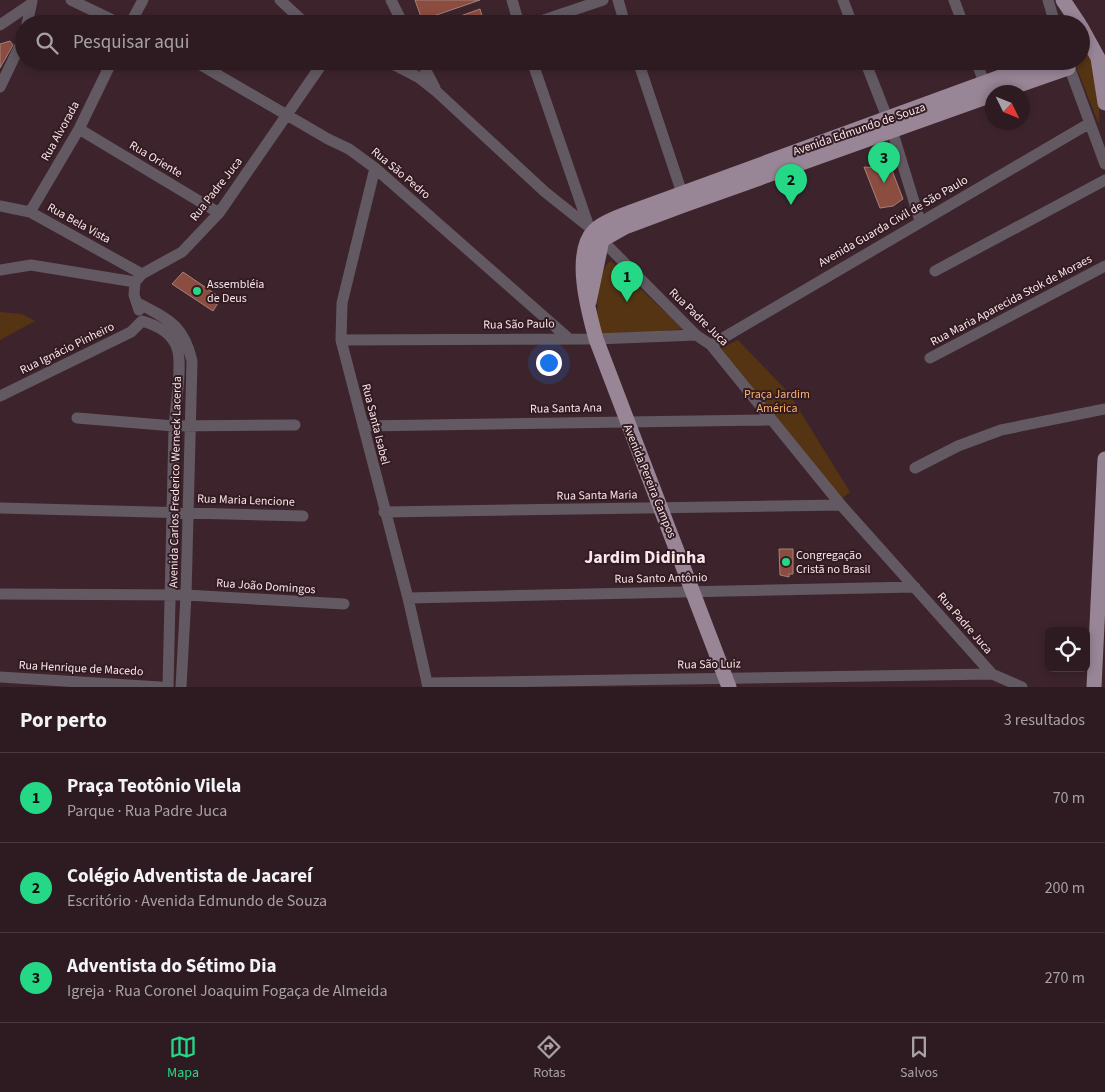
<!DOCTYPE html>
<html lang="pt">
<head>
<meta charset="utf-8">
<style>
  :root { --surface:#2e1b21; --page:#3a282e; --text:#f1f3f6; --muted:#a7a1a5; --line:#49393f; --accent:#25d886 }
  body { margin:0; font-family:"Source Sans 3",sans-serif; background:var(--page); color:var(--text) }
  .controls { position:absolute; right:15px; bottom:15px; display:grid; overflow:hidden; border-radius:8px; box-shadow:0 2px 8px #0003 }
  .controls button { width:45px; height:45px; display:grid; place-items:center; padding:0; border:0; border-bottom:1px solid var(--line); background:var(--surface); color:var(--text); font:25px sans-serif }
  .compass { position:absolute; left:985px; top:85px; width:45px; height:45px; border-radius:50%; background:var(--surface); box-shadow:0 2px 8px #0003; rotate:133deg }
  .you { position:absolute; left:548px; top:362px; width:18px; height:18px; margin:-12px; border:4px solid #fff; border-radius:50%; background:#1a73e8; box-shadow:0 0 0 8px #1a73e833 }
  .badge { display:grid; place-items:center; width:32px; height:32px; border-radius:50%; background:var(--accent); color:#111; font-size:16px; font-weight:700 }
  .pin { position:absolute; translate:-50% -41px; filter:drop-shadow(0 1px 2px #0008) }
  .pin::after { content:''; position:absolute; top:26px; width:18px; height:15px; background:inherit; clip-path:polygon(0 0,100% 0,50% 100%) }
  .list { margin:0; padding:0; list-style:none }
  h2 { display:flex; justify-content:space-between; align-items:center; height:65px; margin:0; padding:0 20px; font-size:21px }
  h2 small { font-size:16px; font-weight:400; color:var(--muted) }
  .list li { display:grid; grid-template-columns:32px 1fr auto; gap:15px; align-items:center; box-sizing:border-box; height:90px; padding:0 20px; border-top:1px solid var(--line) }
  .list b { display:block; font-size:19px; white-space:nowrap }
  .list p { margin:0; font-size:16px; white-space:nowrap; color:var(--muted) }
  .list em { font-size:16px; font-style:normal; color:var(--muted) }
  .icon { flex:none; width:28px; height:28px; fill:none; stroke:currentColor; stroke-width:2; stroke-linecap:round; stroke-linejoin:round }
  .map { position:relative; flex:none; width:1105px; height:687px; overflow:hidden }
  .search { position:absolute; background:var(--surface); box-shadow:0 2px 8px #0003; left:15px; right:15px; top:15px; height:55px; display:flex; align-items:center; gap:12px; box-sizing:border-box; padding:0 18px; border-radius:28px; color:var(--muted); font-size:19px }
  .sheet { height:335px; background:var(--surface) }
  nav { display:flex; justify-content:space-around; align-items:center; box-sizing:border-box; height:70px; border-top:1px solid var(--line); background:var(--surface); font-size:14px; color:var(--muted) }
  nav a { display:grid; justify-items:center; gap:2px }
  nav .on { color:var(--accent) }
  .map>svg:first-child { display:block }
  .green { fill:#543413 }
  .building { fill:#8c4d41; stroke:#a1827b }
  .lines { fill:none; stroke-linecap:round; stroke-linejoin:round }
  .minor { stroke:#635962; stroke-width:11 }
  .major { stroke:#988596; stroke-width:15 }
  .poi-dot { fill:#25d886; stroke:#331b22; stroke-width:2 }
  .labels { text-anchor:middle; stroke-width:4; stroke-linejoin:round; paint-order:stroke }
  .street-label { font-size:12px; fill:#f8e6eb; stroke:#331b22 }
  .poi-label { font-size:12px; fill:#f8e6eb; stroke:#331b22; text-anchor:start }
  .park-label { font-size:12px; fill:#f7af6c; stroke:#331b22 }
  .district-label { font-size:18px; font-weight:bold; fill:#f8e6eb; stroke:#331b22 }
</style>
</head>
<body>
<div class="map">
<svg width="1105" height="687" viewBox="0 0 1105 687">
  <rect width="100%" height="100%" fill="#3d242c"/>
  <path class="green" d="M1081 35C1100 71 1100 86 1099 125L1074 61H1081Z
    M609 262H612L683 329 604 336 597 327C598 308 595 277 609 262Z
    M0 312 22 314 35 321 0 340Z
    M738 340 788 392 850 492 841 499 720 349Z"/>
  <path class="building" d="M415 0H480L422 20Z
    M480 9 484 22 438 24Z
    M10 41 13 45 0 68V44Z
    M888 160 903 199 893 206 880 208 864 167 879 168Z
    M183 272 221 298 213 311 172 284Z
    M779 549H793V574H789V577L780 575Z"/>
  <g class="lines">
    <path class="minor" d="M71 0 121 24
      M280 0 306 24
      M391 0 403 24
      M512 0 519 24
      M618 0 625 24
      M843 0 852 24
      M954 0 963 24
      M1048 0 1055 24
      M27 24 32 1
      M130 24 143 0
      M532 24 603 0
      M0 25 31 4
      M194 61 328 139 349 149 375 168 567 337
      M387 61 418 77 437 92 545 192 589 227 696 335 711 345 841 505 992 674 1022 687
      M421 61 435 88
      M532 61 589 227
      M638 61 682 193
      M865 61 892 130 920 221
      M976 61 987 90
      M1067 61 1105 164
      M423 66 435 61
      M0 87 24 37
      M79 129 219 213
      M375 168 342 303 341 340 408 598 428 687
      M0 206 30 212 142 274
      M30 212 79 129 112 61
      M0 270 31 265 135 282
      M935 271 1105 180
      M138 303C168 319 184 325 192 361L186 595 181 687
      M139 310 134 295 135 282 142 274 182 252 219 213 324 61
      M142 321C156 325 172 333 177 348 183 363 175 409 174 428 172 514 170 601 168 687
      M341 340 596 339 696 335
      M711 345 1090 123
      M930 358 1105 266
      M0 396 131 332 142 321
      M77 418 174 426 295 425
      M363 426 770 420
      M915 468 958 446 1001 430 1105 409
      M0 508 303 516
      M384 512 841 505
      M0 594 186 595 344 604
      M408 598 915 587
      M0 677 160 687
      M427 683 992 674"/>
    <path class="major" d="M1063 0 1079 24
      M1081 27 1098 58 1105 103
      M999 92 1068 68
      M589 302 602 240 625 227 684 205 992 95
      M729 687 596 339C589 313 572 254 594 231 603 222 619 217 631 212L1044 61
      M1094 687 1105 459"/>
  </g>
  <g class="poi-dot">
    <circle cx="197" cy="291" r="5"/>
    <circle cx="786" cy="562" r="5"/>
  </g>
  <g class="labels">
    <g class="street-label">
      <text transform="translate(859 129) rotate(-19)" y="4">Avenida Edmundo de Souza</text>
      <text transform="translate(60 131) rotate(-61)" y="4">Rua Alvorada</text>
      <text transform="translate(156 159) rotate(31)" y="4">Rua Oriente</text>
      <text transform="translate(401 173) rotate(40)" y="4">Rua São Pedro</text>
      <text transform="translate(216 189) rotate(-52)" y="4">Rua Padre Juca</text>
      <text transform="translate(893 221) rotate(-30)" y="4">Avenida Guarda Civil de São Paulo</text>
      <text transform="translate(79 223) rotate(29)" y="4">Rua Bela Vista</text>
      <text transform="translate(1011 300) rotate(-28)" y="4">Rua Maria Aparecida Stok de Moraes</text>
      <text transform="translate(699 317) rotate(44)" y="4">Rua Padre Juca</text>
      <text transform="translate(519 324) rotate(-1)" y="4">Rua São Paulo</text>
      <text transform="translate(67 348) rotate(-26)" y="4">Rua Ignácio Pinheiro</text>
      <text transform="translate(566 408) rotate(-1)" y="4">Rua Santa Ana</text>
      <text transform="translate(376 424) rotate(76)" y="4">Rua Santa Isabel</text>
      <text transform="translate(650 481) rotate(68)" y="4">Avenida Pereira Campos</text>
      <text transform="translate(175 482) rotate(-89)" y="4">Avenida Carlos Frederico Werneck Lacerda</text>
      <text transform="translate(597 495) rotate(-1)" y="4">Rua Santa Maria</text>
      <text transform="translate(246 500) rotate(2)" y="4">Rua Maria Lencione</text>
      <text transform="translate(661 578) rotate(-1)" y="4">Rua Santo Antônio</text>
      <text transform="translate(266 586) rotate(4)" y="4">Rua João Domingos</text>
      <text transform="translate(965 623) rotate(49)" y="4">Rua Padre Juca</text>
      <text transform="translate(709 664) rotate(-1)" y="4">Rua São Luiz</text>
      <text transform="translate(81 668) rotate(3)" y="4">Rua Henrique de Macedo</text>
    </g>
    <g class="poi-label">
      <text x="207" y="288">Assembléia<tspan x="207" dy="14">de Deus</tspan></text>
      <text x="796" y="559">Congregação<tspan x="796" dy="14">Cristã no Brasil</tspan></text>
    </g>
    <g class="park-label">
      <text x="777" y="398">Praça Jardim<tspan x="777" dy="14">América</tspan></text>
    </g>
    <g class="district-label">
      <text x="645" y="563">Jardim Didinha</text>
    </g>
  </g>
</svg>
<div class="controls">
<button><svg class="icon" aria-label="locate" viewBox="0 0 24 24"><circle cx="12" cy="12" r="6"/><path d="M12 2v4M12 18v4M2 12h4M18 12h4"/></svg></button>
</div>
<svg class="compass" viewBox="-18 -18 36 36"><path d="M0-13l5 13h-10z" fill="#e53935"/><path d="M0 13l5-13h-10z" fill="#a7a1a5"/></svg>
<div class="you"></div>
<div class="pin badge" style="left:627px;top:302px">1</div>
<div class="pin badge" style="left:791px;top:205px">2</div>
<div class="pin badge" style="left:884px;top:183px">3</div>
<div class="search"><svg class="icon" aria-label="search" viewBox="0 0 24 24"><circle cx="10" cy="10" r="6"/><path d="M15 15l6 6"/></svg>Pesquisar aqui</div>
</div>
<section class="sheet">
<h2>Por perto<small>3 resultados</small></h2>
<ul class="list">
<li><span class="badge">1</span><div><b>Praça Teotônio Vilela</b><p>Parque · Rua Padre Juca</p></div><em>70 m</em></li>
<li><span class="badge">2</span><div><b>Colégio Adventista de Jacareí</b><p>Escritório · Avenida Edmundo de Souza</p></div><em>200 m</em></li>
<li><span class="badge">3</span><div><b>Adventista do Sétimo Dia</b><p>Igreja · Rua Coronel Joaquim Fogaça de Almeida</p></div><em>270 m</em></li>
</ul>
</section>
<nav>
<a class="on"><svg class="icon" aria-label="map" viewBox="0 0 24 24"><path d="M3 6l6-2 6 2 6-2v14l-6 2-6-2-6 2zM9 4v14M15 6v14"/></svg>Mapa</a>
<a><svg class="icon" aria-label="directions" viewBox="0 0 24 24"><path d="M12 3l9 9-9 9-9-9zM9 14v-3h6M13 9l2 2-2 2"/></svg>Rotas</a>
<a><svg class="icon" aria-label="saved" viewBox="0 0 24 24"><path d="M7 4h10v16l-5-4-5 4z"/></svg>Salvos</a>
</nav>
</body>
</html>
